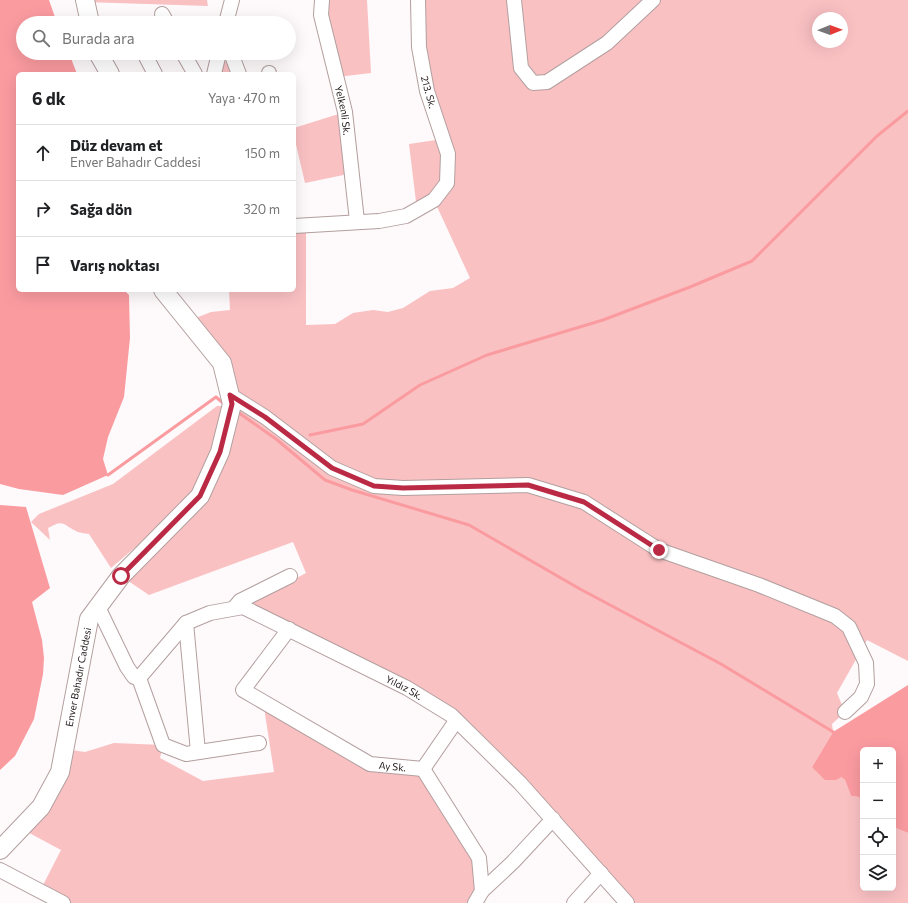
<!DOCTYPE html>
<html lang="tr">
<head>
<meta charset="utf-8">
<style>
  :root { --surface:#fff; --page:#f2f2f2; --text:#202124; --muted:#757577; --line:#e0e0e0 }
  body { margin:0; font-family:Commissioner,sans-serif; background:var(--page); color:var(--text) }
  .controls { position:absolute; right:12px; bottom:12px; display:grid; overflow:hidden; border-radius:6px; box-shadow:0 4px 16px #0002 }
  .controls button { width:36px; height:36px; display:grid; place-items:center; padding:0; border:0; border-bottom:1px solid var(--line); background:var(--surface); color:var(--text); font:20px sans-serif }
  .compass { position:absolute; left:812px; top:12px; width:36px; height:36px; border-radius:50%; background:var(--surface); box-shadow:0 4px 16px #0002; rotate:89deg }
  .stop { position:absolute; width:12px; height:12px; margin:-9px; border:3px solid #bb2a45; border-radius:50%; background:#fff }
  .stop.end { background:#bb2a45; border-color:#fff; box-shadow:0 1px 4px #0008 }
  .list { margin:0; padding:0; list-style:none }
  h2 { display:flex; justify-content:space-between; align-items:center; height:52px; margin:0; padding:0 16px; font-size:17px }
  h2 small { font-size:13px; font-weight:400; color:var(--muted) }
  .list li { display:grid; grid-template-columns:26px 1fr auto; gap:12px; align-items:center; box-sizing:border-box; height:56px; padding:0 16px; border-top:1px solid var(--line) }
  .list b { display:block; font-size:15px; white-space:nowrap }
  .list p { margin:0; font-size:13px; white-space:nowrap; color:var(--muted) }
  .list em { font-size:13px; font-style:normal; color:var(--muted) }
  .icon { flex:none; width:22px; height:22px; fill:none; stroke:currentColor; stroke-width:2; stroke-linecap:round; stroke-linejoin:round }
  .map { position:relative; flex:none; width:908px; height:903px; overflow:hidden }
  .search { position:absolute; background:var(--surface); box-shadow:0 4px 16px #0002; left:16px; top:16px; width:280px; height:44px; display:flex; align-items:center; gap:10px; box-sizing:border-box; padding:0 14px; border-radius:22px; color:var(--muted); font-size:15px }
  .panel { position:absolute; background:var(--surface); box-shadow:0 4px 16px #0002; left:16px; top:72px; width:280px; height:220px; border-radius:6px }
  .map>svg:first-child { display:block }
  .green { fill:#fac1c3; fill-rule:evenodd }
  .water { fill:#fa9ba0 }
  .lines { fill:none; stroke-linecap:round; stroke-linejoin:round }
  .stream { stroke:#fa9ba0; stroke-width:3 }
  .minor-casing { stroke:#b39f9f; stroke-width:16 }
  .major-casing { stroke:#b39f9f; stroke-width:20 }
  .minor { stroke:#fff; stroke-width:14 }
  .major { stroke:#fff; stroke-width:18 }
  .route { stroke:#bb2a45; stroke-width:5 }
  .labels { text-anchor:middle; stroke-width:4; stroke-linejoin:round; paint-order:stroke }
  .street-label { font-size:10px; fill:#282021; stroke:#fff }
</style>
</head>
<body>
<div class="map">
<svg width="908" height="903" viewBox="0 0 908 903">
  <rect width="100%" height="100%" fill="#fef9fa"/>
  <path class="green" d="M85 0H207L208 6 85 2Z
    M322 0H367L371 73 337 77Z
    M418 0H908V661L867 640 837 693 845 712 832 724 833 732 812 767 841 777 845 780 851 796 859 797 863 803V888H893V827L908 833V903H627L451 715 243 607 306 573 293 542 149 595 121 576 200 496 232 404 222 363 188 321 211 312 230 310 229 290H294V226L306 225V325L335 324 353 313 373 310 388 312 403 308 430 291 453 288 470 278 434 200 417 210 409 144 443 139 427 91ZM818 18H842V42H818Z
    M217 59 234 65 239 74H214Z
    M345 112 353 173 305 183 294 136V128Z
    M217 406H224L204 474 184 506 111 568 89 534C85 533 79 533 76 531 62 524 64 519 48 528L50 540 31 522 39 514 113 484Z
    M263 701 370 764 423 769 479 858 475 903H63L40 891 61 850 20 828 64 749 85 752 114 743 163 745 160 758 203 781 274 772Z"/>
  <path class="water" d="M0 0H49L57 23H23V53H69L77 74H18V290H124L129 295 130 338 124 397 108 437 103 459 108 475 63 495 19 489 0 484Z
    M0 505 26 507 50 588 32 602 42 640 44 658 43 674 34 719 15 756 0 770Z
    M908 685V833L893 827V750H863V803L859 797 851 796 845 780 841 777 836 780H825L812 767 833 732Z"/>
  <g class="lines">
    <path class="stream" d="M239 413 276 439 325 480 352 490 469 525 580 589 721 664 835 733
      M310 435 363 424 420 385 487 355 603 320 690 287 752 261 877 136 908 111
      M108 475 216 397 223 403"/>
    <defs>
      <g id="minor">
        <path id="s1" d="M322 0 321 15 345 112 357 221"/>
        <path d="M514 0 521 68 533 83 547 82 607 43 653 0"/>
        <path d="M162 14 167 23"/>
        <path d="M226 23 232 0"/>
        <path d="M144 53 155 74"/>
        <path d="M183 53 195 74"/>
        <path d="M231 53 239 74"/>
        <path d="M269 73V74"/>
        <path d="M214 74 219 53"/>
        <path d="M294 226 379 221 406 216 434 200 447 183 448 154 427 91 419 47 418 0"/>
        <path d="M230 395 265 417 332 468 374 486 403 488 528 485 584 502 659 550 759 585 835 616 849 627 866 663 867 684 861 697 845 712"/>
        <path d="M98 607 127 667 134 677 139 678"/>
        <path d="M234 608 240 601 290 576"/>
        <path d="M186 623 198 752"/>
        <path id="s2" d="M289 629 243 690 370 764 423 769"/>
        <path id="s3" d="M139 678 186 623 210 613 243 607 407 688 451 715 520 783 627 903"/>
        <path d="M139 678 163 745 186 754 259 743"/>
        <path d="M423 769 479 858 482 891"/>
        <path d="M423 769 456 721"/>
        <path d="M0 870 63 903"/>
        <path d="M475 903 482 891 513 862 553 819"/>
        <path d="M574 903 601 873"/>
      </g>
      <g id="major">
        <path d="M85 0 90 23"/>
        <path d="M98 53 110 74"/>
        <path id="s4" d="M0 850 41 807 60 772 89 619 121 576 200 496 220 452 232 404 222 363 163 290"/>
      </g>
    </defs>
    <use href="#minor" class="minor-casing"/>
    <use href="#major" class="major-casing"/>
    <use href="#minor" class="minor"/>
    <use href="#major" class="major"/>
  </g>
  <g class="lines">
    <path class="route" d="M121 576 200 496 220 452 232 404 230 395 265 417 332 468 374 486 403 488 528 485 584 502 659 550"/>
  </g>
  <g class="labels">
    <g class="street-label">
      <text transform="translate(429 92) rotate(75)" y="4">213. Sk.</text>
      <text dy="4" stroke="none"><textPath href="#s1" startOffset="113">Yelkenli Sk.</textPath></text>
      <text dy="4" stroke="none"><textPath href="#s4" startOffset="196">Enver Bahadır Caddesi</textPath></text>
      <text dy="4" stroke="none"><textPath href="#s3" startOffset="312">Yıldız Sk.</textPath></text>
      <text dy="4" stroke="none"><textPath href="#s2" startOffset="246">Ay Sk.</textPath></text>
    </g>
  </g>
</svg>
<div class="controls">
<button>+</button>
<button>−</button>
<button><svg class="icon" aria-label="locate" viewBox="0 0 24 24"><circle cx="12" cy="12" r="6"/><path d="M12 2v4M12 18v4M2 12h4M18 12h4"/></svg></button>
<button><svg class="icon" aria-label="layers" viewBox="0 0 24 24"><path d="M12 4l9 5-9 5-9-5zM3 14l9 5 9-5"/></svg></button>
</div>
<svg class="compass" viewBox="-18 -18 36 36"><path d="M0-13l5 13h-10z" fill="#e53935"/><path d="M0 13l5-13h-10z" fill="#757577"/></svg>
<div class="stop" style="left:121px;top:576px"></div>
<div class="stop end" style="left:659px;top:550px"></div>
<div class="search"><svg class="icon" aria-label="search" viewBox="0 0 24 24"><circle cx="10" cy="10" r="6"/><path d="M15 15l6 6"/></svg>Burada ara</div>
<section class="panel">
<h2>6 dk<small>Yaya · 470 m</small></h2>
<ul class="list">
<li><svg class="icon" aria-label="ahead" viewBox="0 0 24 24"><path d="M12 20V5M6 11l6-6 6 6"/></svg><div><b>Düz devam et</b><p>Enver Bahadır Caddesi</p></div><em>150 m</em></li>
<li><svg class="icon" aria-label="right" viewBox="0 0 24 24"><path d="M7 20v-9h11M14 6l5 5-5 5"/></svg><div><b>Sağa dön</b></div><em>320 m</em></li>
<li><svg class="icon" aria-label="arrive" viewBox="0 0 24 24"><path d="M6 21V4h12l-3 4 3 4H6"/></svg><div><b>Varış noktası</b></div></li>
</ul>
</section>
</div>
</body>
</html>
